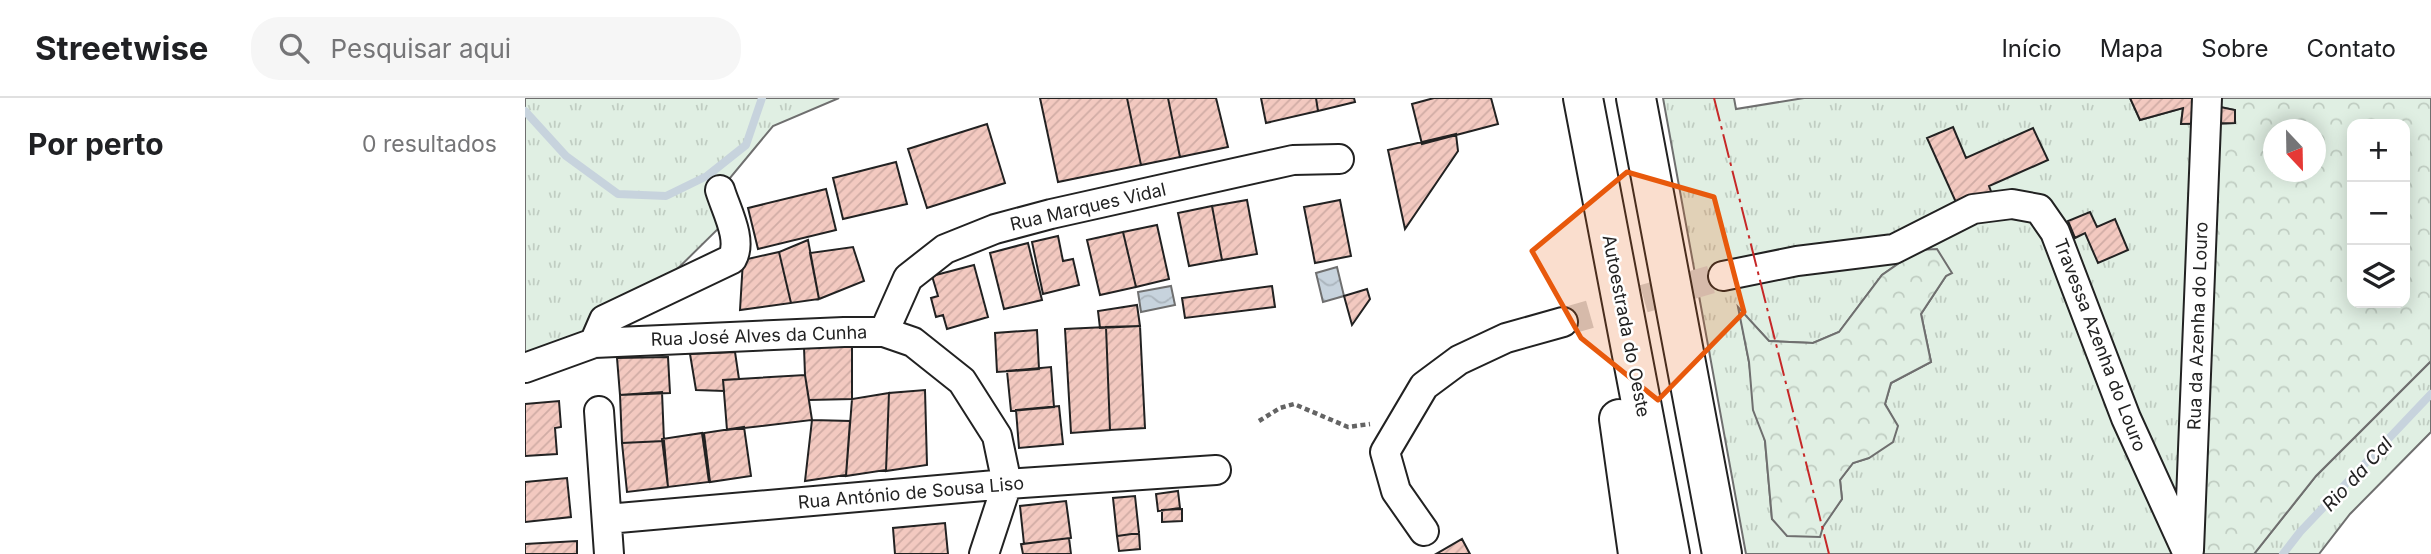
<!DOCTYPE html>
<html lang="pt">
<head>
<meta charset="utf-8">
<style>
  :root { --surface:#fff; --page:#f6f6f6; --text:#202124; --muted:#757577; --line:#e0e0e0 }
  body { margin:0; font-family:Inter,sans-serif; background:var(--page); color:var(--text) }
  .controls { position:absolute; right:21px; top:21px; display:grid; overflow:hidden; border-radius:14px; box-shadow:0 4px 18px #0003 }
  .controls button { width:63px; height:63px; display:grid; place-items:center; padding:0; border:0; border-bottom:2px solid var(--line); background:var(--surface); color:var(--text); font:35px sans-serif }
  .compass { position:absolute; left:1738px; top:21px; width:63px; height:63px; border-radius:50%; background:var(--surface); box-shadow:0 4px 18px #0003; rotate:158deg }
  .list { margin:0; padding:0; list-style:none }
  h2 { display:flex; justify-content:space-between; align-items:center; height:91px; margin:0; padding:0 28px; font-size:30px }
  h2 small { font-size:23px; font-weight:400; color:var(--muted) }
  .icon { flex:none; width:38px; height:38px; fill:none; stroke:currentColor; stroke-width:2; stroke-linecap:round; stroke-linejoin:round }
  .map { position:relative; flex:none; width:1906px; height:456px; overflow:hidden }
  header { display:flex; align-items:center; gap:42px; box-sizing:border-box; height:98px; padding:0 35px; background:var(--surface); border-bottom:2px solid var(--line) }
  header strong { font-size:33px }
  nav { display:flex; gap:38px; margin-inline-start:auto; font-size:24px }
  .search { width:490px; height:63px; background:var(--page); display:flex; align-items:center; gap:18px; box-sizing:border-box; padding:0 24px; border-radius:28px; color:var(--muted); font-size:26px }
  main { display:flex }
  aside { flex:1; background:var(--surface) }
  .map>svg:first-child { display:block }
  .grass { fill:url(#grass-tufts); stroke:#6f6f6f; stroke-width:2; fill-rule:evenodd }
  .forest { fill:url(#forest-crowns); stroke:#6f6f6f; stroke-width:2; fill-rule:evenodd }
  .water { fill:url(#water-waves); stroke:#6f6f6f; stroke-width:2 }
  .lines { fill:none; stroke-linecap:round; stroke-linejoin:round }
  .stream { stroke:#c7d3dd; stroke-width:8 }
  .building { fill:url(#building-hatch); stroke:#222; stroke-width:2 }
  .minor-tunnel { stroke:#d3d3d3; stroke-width:28; stroke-dasharray:28 14; stroke-linecap:butt }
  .minor-casing { stroke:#222; stroke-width:32 }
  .highway-casing { stroke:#222; stroke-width:42 }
  .path { stroke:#646464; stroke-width:4.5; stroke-dasharray:5 3.5; stroke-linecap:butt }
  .minor { stroke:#fff; stroke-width:28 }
  .highway { stroke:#fff; stroke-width:38 }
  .power { stroke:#c62828; stroke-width:2; stroke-dasharray:24 5 3.5 5; stroke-linecap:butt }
  .marked { fill:#e8590c; fill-opacity:0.2; stroke:#e8590c; stroke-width:5; stroke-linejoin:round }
  .labels { text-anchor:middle; stroke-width:5; stroke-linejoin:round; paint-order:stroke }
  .street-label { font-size:18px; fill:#222; stroke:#fff }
  .water-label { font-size:19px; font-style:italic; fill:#222; stroke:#fff }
</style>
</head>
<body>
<header>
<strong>Streetwise</strong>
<div class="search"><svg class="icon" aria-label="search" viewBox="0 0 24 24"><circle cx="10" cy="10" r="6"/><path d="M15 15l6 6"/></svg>Pesquisar aqui</div>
<nav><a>Início</a><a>Mapa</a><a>Sobre</a><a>Contato</a></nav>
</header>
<main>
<aside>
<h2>Por perto<small>0 resultados</small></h2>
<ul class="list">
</ul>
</aside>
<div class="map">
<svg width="1906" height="456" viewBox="0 0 1906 456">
  <defs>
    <pattern id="grass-tufts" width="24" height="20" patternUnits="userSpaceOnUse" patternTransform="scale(1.75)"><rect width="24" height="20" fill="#e0efe3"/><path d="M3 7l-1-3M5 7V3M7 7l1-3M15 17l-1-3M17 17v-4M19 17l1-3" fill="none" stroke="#c0cdc2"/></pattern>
    <pattern id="forest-crowns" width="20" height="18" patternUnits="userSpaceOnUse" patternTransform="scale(1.75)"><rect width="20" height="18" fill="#e0efe3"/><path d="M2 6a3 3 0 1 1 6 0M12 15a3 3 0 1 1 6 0" fill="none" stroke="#c0cdc2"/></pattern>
    <pattern id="water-waves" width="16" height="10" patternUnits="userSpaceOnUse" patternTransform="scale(1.75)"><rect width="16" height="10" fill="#c7d3dd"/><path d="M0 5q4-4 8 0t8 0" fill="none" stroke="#abb5bd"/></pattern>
    <pattern id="building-hatch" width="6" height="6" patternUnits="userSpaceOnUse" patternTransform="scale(1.75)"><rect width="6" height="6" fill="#f3c9c0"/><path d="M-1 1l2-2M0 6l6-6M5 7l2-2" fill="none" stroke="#d0aca5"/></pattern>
  </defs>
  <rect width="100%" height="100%" fill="#fff"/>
  <path class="grass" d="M0 0H314L248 28 195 92 199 125 133 190 64 240 0 265Z
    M1138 0H1209L1211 11 1279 0H1605L1615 22 1658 10 1656 25 1681 26 1664 456H1221ZM1393 152 1421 178 1396 216 1406 264 1366 285 1360 306 1372 328 1344 360 1328 365 1315 382 1317 401 1297 429 1247 421 1240 343 1227 288 1224 264 1214 211 1244 243 1288 245 1314 234 1357 177Z
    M1906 263V334L1825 416 1794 456H1729L1791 378Z"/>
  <path class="forest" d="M1696 0H1906V263L1791 378 1729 456H1664L1694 26 1710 25V12L1695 9ZM1827 26H1880V205H1827ZM1748 32H1790V74H1748Z
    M1412 151 1427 175 1421 178 1396 216 1406 264 1366 285 1360 306 1373 328 1368 344 1344 360 1328 365 1315 382 1317 401 1298 429 1295 439 1262 438 1247 421 1240 343 1228 312 1224 264 1213 209 1244 243 1288 245 1314 234 1357 177 1393 152Z"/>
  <path class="water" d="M812 169 819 198 798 204 791 175Z
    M646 188 650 207 616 214 613 194Z"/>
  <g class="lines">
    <path class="stream" d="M0 13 41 58 93 96 141 98 182 78 221 47 237 0
      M1758 456 1775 434 1906 296"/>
  </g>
  <path class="building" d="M515 0H602L616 67 533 84Z
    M602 0H643L655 59 616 67Z
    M643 0H691L703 49 655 59Z
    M736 0H791L793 13 741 25Z
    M791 0H829L830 4 793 13Z
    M909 0H966L973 26 897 46 887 6Z
    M1605 0H1696L1695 9 1710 12V25L1656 26 1658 10 1615 22Z
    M462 26 480 85 402 110 383 51Z
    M1428 29 1441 60 1508 30 1523 62 1464 88 1467 96 1434 111 1402 40Z
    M931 36 933 53 880 131 863 52Z
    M371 64 382 106 318 121 308 80Z
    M301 91 311 132 233 151 223 110Z
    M722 102 732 156 697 162 687 108Z
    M815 102 826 158 790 165 779 109Z
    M687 108 697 162 664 168 653 115Z
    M1565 114 1572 129 1590 121 1603 152 1573 165 1560 135 1550 140 1543 123Z
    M632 127 644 181 611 189 598 134Z
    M598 134 611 189 575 197 562 142Z
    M533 138 538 163 548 161 554 187 518 196 507 144Z
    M283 142 294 201 266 205 254 154Z
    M503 145 517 202 479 211 465 155Z
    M328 149 339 183 294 201 285 155Z
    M254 154 266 205 215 212 218 162Z
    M449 167 463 219 422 231 418 217 411 219 406 200 413 198 407 178Z
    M747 188 750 209 660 220 657 200Z
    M842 191 845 201 827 227 819 198Z
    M612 207 615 228 575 230 573 213Z
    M615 228 620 330 585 332 581 229Z
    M581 229 585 332 546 335 540 231Z
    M512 232 514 271 472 274 470 235Z
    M327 247V301L284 302 280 277 279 249Z
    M210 254 214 281 198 282 199 293 171 292 165 256Z
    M143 259 145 295 95 297 92 260Z
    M526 269 529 309 486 313 482 273Z
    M280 277 287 322 202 332 198 282Z
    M400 292 402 367 361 373 364 295Z
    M137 294 139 343 97 345 95 297Z
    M364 295 361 372 321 378 327 301Z
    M34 303 36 329 30 330 32 356 0 358V306Z
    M534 308 538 346 494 350 491 312Z
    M287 322 325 323 321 377 280 383Z
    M219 329 226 378 185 384 179 335Z
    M177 335 184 384 143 389 137 341Z
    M139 343 143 389 102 394 97 345Z
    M42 380 46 419 0 424V384Z
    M653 393 655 410 633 413 631 396Z
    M610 398 614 435 592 438 588 400Z
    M541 403 546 440 499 446 495 408Z
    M657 411V423L637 424V412Z
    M420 425 423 456H370L368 430Z
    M614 435 615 451 594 453 592 438Z
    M544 440 546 456H498L496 446Z
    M937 441 945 456H911Z
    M52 443V456H0V446Z"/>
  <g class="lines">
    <path class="minor-tunnel" d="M1038 224 1198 178"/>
    <defs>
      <path id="minor" d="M1198 178 1272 163 1369 151 1448 111 1487 106 1514 111 1530 134 1601 320 1663 456
        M359 234 383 180 420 151 470 131 526 116 768 62 814 61
        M69 245 79 222 207 161C218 142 201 112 195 92
        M0 270 69 245 319 234H359L388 244 437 283 472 338 482 386 459 456
        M74 313 84 456
        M82 421 482 386 691 372
        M899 433 871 393 860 354 899 288 934 262 981 240 1038 224
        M1664 452 1682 0"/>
      <path id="highway" d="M1058 0 1145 456
        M1111 0 1197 456
        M1094 321 1113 456"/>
    </defs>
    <use href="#minor" class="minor-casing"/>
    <use href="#highway" class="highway-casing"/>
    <path class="path" d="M734 323 755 310 769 306 823 329 845 326"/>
    <use href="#minor" class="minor"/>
    <use href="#highway" class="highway"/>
    <path class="power" d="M1189 0 1304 456"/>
  </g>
  <path class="marked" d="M1102 74 1189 99 1219 214 1133 302 1056 240 1007 153Z"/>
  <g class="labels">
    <g class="street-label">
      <text transform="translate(563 109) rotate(-13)" y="6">Rua Marques Vidal</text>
      <text transform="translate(1101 228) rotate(79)" y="6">Autoestrada do Oeste</text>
      <text transform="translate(1673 228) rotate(-88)" y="6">Rua da Azenha do Louro</text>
      <text transform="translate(234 238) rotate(-2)" y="6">Rua José Alves da Cunha</text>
      <text transform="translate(1575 247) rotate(69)" y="6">Travessa Azenha do Louro</text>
      <text transform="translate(386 395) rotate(-5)" y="6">Rua António de Sousa Liso</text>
    </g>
    <g class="water-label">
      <text transform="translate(1832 376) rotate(-47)" y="7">Rio da Cal</text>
    </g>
  </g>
</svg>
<div class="controls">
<button>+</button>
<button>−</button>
<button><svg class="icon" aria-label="layers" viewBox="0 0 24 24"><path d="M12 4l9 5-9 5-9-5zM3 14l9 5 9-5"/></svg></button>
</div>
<svg class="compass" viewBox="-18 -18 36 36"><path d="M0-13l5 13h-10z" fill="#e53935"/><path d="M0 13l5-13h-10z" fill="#757577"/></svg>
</div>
</main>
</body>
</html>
